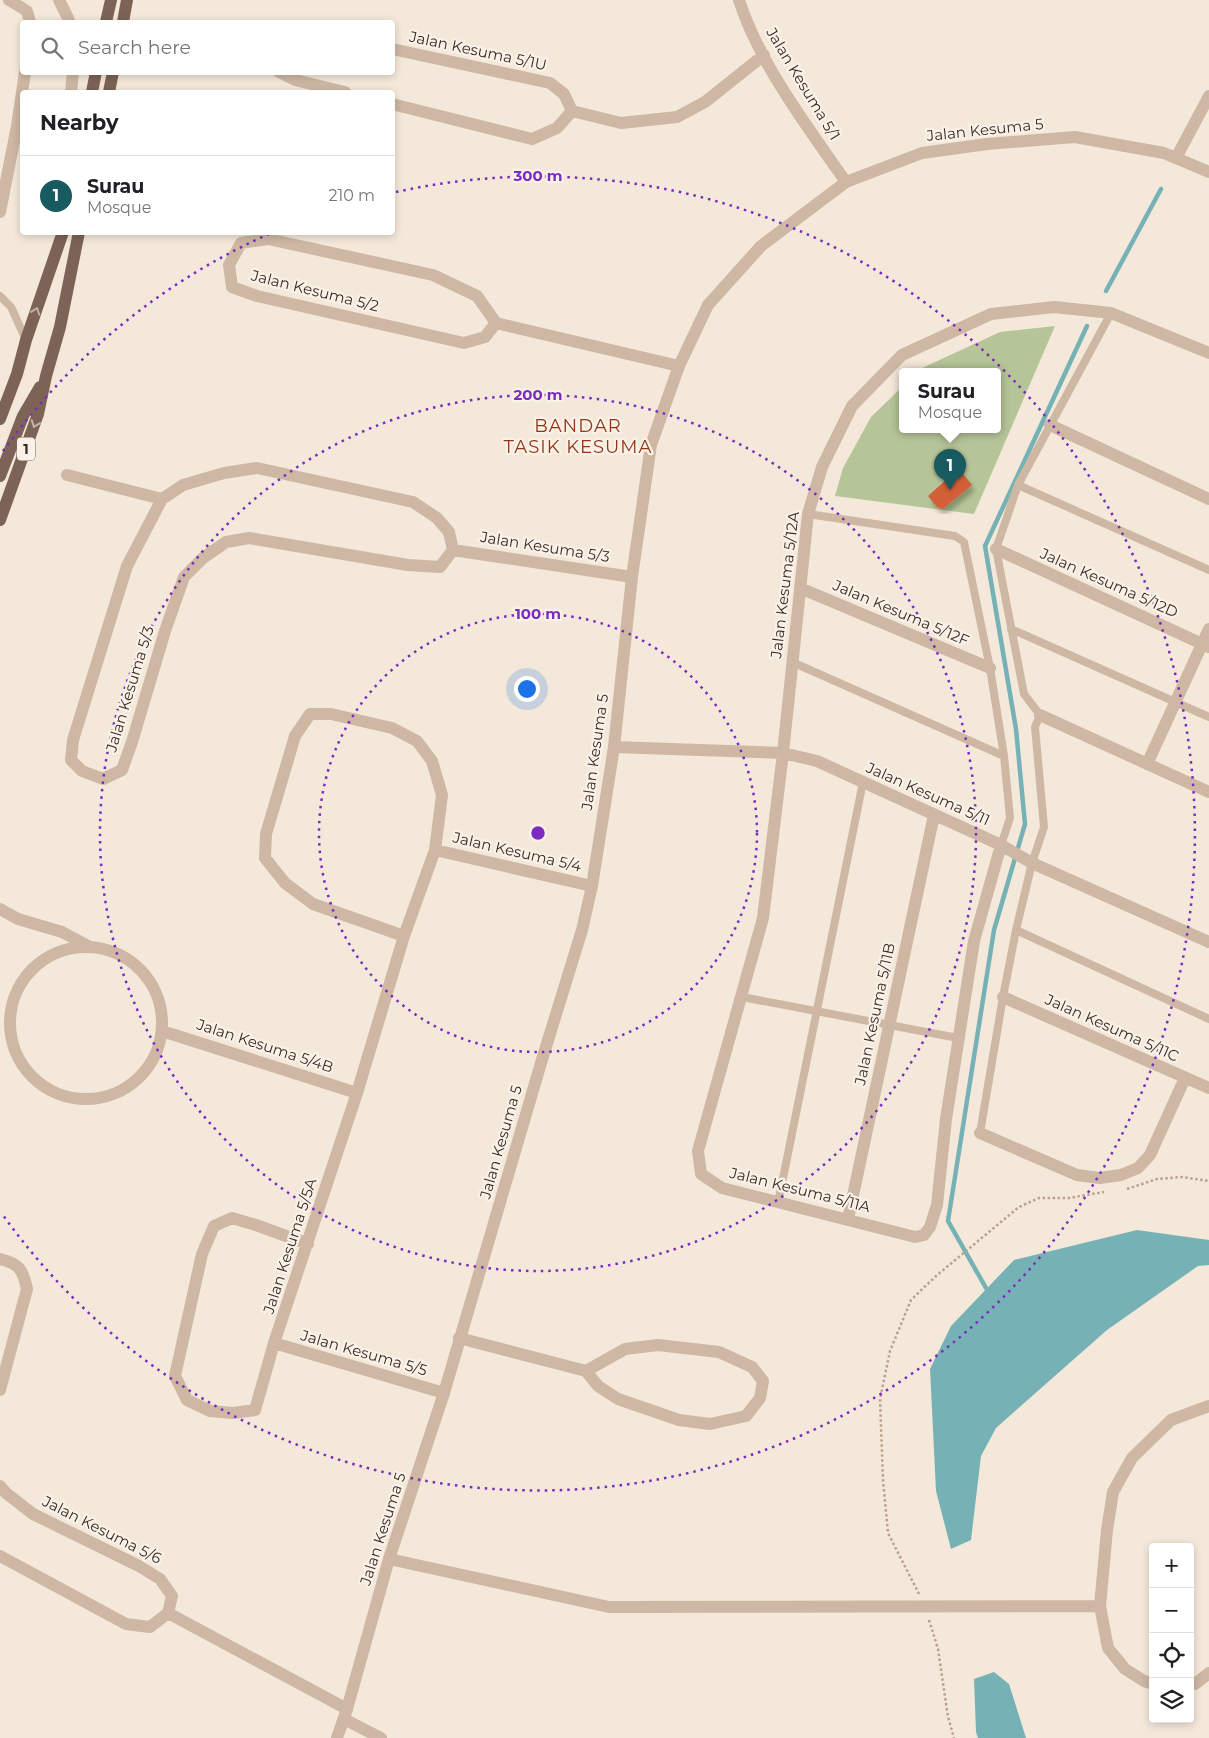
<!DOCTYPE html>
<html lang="en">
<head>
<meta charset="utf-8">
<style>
  :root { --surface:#fff; --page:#f6f6f6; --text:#202124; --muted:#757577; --line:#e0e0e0; --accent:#175a5f }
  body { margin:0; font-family:Montserrat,sans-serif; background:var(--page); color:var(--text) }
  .controls { position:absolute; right:15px; bottom:15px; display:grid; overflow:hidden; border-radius:5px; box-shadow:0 2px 8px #0003 }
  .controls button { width:45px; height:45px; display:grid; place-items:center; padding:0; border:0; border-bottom:1px solid var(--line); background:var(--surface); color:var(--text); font:25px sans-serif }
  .you { position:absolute; left:526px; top:688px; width:18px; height:18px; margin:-12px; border:4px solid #fff; border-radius:50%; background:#1a73e8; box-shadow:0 0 0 8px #1a73e833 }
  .badge { display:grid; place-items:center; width:32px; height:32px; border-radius:50%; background:var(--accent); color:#fff; font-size:16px; font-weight:700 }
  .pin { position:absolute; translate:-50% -41px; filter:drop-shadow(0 1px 2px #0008) }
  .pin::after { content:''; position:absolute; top:26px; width:18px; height:15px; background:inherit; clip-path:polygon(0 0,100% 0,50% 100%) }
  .popup { position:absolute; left:899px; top:368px; width:102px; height:65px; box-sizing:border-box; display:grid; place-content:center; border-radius:5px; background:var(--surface); filter:drop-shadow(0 1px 4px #0005); font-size:16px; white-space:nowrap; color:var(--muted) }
  .popup b { font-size:19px; color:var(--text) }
  .popup::after { content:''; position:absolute; left:50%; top:100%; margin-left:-10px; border:10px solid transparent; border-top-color:var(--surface) }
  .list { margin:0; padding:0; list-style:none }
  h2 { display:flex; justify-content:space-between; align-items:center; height:65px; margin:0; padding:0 20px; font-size:21px }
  h2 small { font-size:16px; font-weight:400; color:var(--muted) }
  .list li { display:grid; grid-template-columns:32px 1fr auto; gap:15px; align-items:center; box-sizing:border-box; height:80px; padding:0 20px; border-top:1px solid var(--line) }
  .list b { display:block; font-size:19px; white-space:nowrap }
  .list p { margin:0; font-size:16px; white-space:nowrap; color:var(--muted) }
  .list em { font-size:16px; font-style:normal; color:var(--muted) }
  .icon { flex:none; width:28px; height:28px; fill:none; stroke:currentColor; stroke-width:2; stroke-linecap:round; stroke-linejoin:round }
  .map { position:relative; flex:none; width:1209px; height:1738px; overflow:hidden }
  .search { position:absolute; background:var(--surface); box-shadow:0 2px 8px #0003; left:20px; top:20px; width:375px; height:55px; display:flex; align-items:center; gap:12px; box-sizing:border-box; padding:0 18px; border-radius:5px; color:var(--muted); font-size:19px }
  .panel { position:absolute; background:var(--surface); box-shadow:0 2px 8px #0003; left:20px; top:90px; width:375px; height:145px; border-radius:5px }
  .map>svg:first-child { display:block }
  .green { fill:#b6c598 }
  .water { fill:#76b2b5 }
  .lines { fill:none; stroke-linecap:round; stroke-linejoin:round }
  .stream { stroke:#76b2b5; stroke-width:4.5 }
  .building { fill:#d35f39; filter:url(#shadow) }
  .path { stroke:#baa18e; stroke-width:2.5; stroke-dasharray:2.5 2.5; stroke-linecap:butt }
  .service { stroke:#ceb8a4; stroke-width:8 }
  .minor { stroke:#ceb8a4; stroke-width:12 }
  .tertiary { stroke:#ceb8a4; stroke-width:12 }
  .primary { stroke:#7c6356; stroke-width:12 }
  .oneway { stroke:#c2b2a6 }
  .ring { fill:none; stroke:#7b2cbf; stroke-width:2.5; stroke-dasharray:2.5 5 }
  .labels { text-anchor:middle; stroke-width:4.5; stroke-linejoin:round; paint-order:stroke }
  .shield { fill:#fbf2e7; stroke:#736761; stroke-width:1 }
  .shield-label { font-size:14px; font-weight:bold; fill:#392c27 }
  .street-label { font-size:15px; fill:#392c27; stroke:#fbf2e7 }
  .quarter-label { font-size:18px; letter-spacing:1px; fill:#913417; stroke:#fbf2e7 }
  .centre { fill:#7b2cbf; stroke:#fbf2e7; stroke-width:2.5 }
  .ring-label { font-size:15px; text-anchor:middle; font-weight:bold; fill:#7b2cbf; stroke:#fbf2e7; stroke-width:4.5; stroke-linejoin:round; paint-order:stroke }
</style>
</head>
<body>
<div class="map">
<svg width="1209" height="1738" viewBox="0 0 1209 1738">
  <defs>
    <filter id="shadow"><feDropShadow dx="3" dy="5.5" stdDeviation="2.5" flood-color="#0004"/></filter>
  </defs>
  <rect width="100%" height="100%" fill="#f4e8da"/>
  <path class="green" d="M1055 326 974 514 835 496 843 468 871 417 902 387V429H998V371H918L920 369 1000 332Z"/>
  <path class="water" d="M1137 1230 1209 1240V1265L1198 1266 1107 1330 996 1428 981 1456 971 1540 951 1549 936 1491 930 1369 951 1326 1014 1260Z
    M994 1672 1009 1684 1026 1738H978L976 1732 974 1679Z"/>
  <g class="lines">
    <path class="stream" d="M1106 291 1161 189
      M986 1288 948 1221 994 930 1025 824 1016 729 985 546 1087 326"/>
  </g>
  <path class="building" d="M949 468 953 473 959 469 972 485 943 509 937 507 928 496 947 479 942 473Z"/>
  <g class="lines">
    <path class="path" d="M1127 1189 1157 1179 1182 1177 1209 1181
      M919 1594 888 1533 883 1480 880 1399 890 1351 911 1300 936 1276 1019 1207 1039 1198H1069L1104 1192
      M929 1620 938 1649 948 1717 954 1738"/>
    <path class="service" d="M0 296 11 307 26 340
      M1018 485 1209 570
      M808 514 955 536 964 542 990 668 1004 756 1010 818 1001 845
      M1011 629 1209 717
      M792 662 1004 756
      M1016 930 1209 1019
      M742 997 958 1038
      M980 1133 1003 997 1016 930 1032 863 1044 827 1035 727 1040 715 1024 694 996 549 1018 485 1111 313
      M778 1203 863 782"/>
    <path class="minor" d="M9 0 27 11 30 22
      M59 0 68 18 69 22
      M739 0C759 63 808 128 846 182
      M392 49 550 83 564 94 572 111
      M279 72 295 80 345 92
      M71 92 73 72
      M392 104 532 139 557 128 572 111
      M572 111 621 123 677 117 705 102 764 55
      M1176 158 1209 96
      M0 212 17 126 25 72
      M496 323 485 337 464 343 257 296 232 287 229 265 241 243 268 239 433 275 477 296 496 323 679 366
      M1050 425 1209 499
      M257 468 413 502 437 518 449 532 453 550 440 567 408 565 249 538 226 542 203 558 184 577 165 631 132 742 122 770 103 779 82 771 71 760 73 740 127 566 162 499 183 485 224 473Z
      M67 475 162 499
      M996 549 1209 647
      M453 550 632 577
      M800 588 990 668
      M1040 715 1209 792
      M614 747 783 753 817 761 1001 845 1032 863 1209 942
      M1147 764 1209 629
      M1001 845 974 941 946 1119 937 1205 930 1227 924 1235 915 1237 722 1188 701 1174 698 1151 763 918 783 753 808 514 822 467 852 406 902 355 991 314 1054 307 1111 313 1209 353
      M435 850 592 886
      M0 909 18 919 62 932 90 947
      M10 1023a76 76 0 1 1 152 0a76 76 0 1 1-152 0Z
      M1003 997 1209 1088
      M162 1031 357 1093
      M980 1133 1077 1175 1100 1178 1121 1175 1138 1168 1150 1155 1185 1078
      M848 1219 934 815
      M308 1244 256 1225 232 1218 214 1226 202 1254 175 1376 187 1400 210 1411 233 1413 255 1410 274 1343 357 1093 404 936 435 850 442 795 432 761 417 741 392 728 331 714H310L295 736 266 834 265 858 285 883 313 904 404 936
      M0 1259C19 1263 23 1270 27 1289L0 1390
      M459 1338 586 1371 598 1386 618 1399 679 1420 710 1424 746 1416 760 1398 763 1381 752 1367 719 1352 658 1345 625 1349 586 1371
      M274 1343 444 1393
      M0 1486 6 1493 33 1514 139 1566 160 1579 172 1596 168 1613 150 1627 126 1624 0 1556
      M389 1559 609 1607 1100 1606
      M168 1613 347 1709
      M1153 1684 1144 1681 1125 1669 1108 1648 1100 1606 1107 1530 1113 1492 1132 1458 1171 1420 1209 1406
      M1190 1684H1195L1209 1673
      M344 1719 381 1738"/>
    <path class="tertiary" d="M337 1738 347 1709 389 1559 444 1393 541 1063 582 930 592 886 614 747 632 577 651 445 679 366 708 305 761 246 846 182 922 153 987 144 1075 137 1164 153 1209 172"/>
    <path class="primary" d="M106 22 111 0
      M123 22 127 0
      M92 92 96 72
      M109 92 113 72
      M0 419 17 374 26 340 63 232
      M0 476 23 416 40 387
      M0 520 38 414 46 376 60 327 79 232"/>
  </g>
  <defs><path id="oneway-chevron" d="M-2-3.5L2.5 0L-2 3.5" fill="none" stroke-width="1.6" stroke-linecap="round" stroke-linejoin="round" transform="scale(1.25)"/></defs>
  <g class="oneway">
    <use href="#oneway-chevron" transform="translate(36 311) rotate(-71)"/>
    <use href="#oneway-chevron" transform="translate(35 424) rotate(110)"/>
  </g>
  <g class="ring">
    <circle cx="538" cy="833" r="219"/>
    <circle cx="538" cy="833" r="438"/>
    <path d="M3 451A657 657 0 0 1 271 233M396 192A657 657 0 1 1 3 1215"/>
  </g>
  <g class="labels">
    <rect class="shield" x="17" y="437.5" width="18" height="23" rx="4"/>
    <g class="shield-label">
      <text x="26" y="454">1</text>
    </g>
    <g class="street-label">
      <text transform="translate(478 51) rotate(12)" y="5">Jalan Kesuma 5/1U</text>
      <text transform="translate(803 84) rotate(59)" y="5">Jalan Kesuma 5/1</text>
      <text transform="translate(985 130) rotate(-6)" y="5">Jalan Kesuma 5</text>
      <text transform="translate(315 291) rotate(14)" y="5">Jalan Kesuma 5/2</text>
      <text transform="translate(545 547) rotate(9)" y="5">Jalan Kesuma 5/3</text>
      <text transform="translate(1109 583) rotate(24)" y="5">Jalan Kesuma 5/12D</text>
      <text transform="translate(785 585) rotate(-83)" y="5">Jalan Kesuma 5/12A</text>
      <text transform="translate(901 613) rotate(23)" y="5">Jalan Kesuma 5/12F</text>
      <text transform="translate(130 689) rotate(-73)" y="5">Jalan Kesuma 5/3</text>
      <text transform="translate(595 752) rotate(-82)" y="5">Jalan Kesuma 5</text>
      <text transform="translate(928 794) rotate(24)" y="5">Jalan Kesuma 5/11</text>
      <text transform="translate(517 852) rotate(13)" y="5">Jalan Kesuma 5/4</text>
      <text transform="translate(875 1014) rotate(-78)" y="5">Jalan Kesuma 5/11B</text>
      <text transform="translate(1112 1028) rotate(24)" y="5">Jalan Kesuma 5/11C</text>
      <text transform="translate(265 1046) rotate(18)" y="5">Jalan Kesuma 5/4B</text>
      <text transform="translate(501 1142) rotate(-74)" y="5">Jalan Kesuma 5</text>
      <text transform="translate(800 1190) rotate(14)" y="5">Jalan Kesuma 5/11A</text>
      <text transform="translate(290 1246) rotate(-72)" y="5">Jalan Kesuma 5/5A</text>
      <text transform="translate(364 1353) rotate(16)" y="5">Jalan Kesuma 5/5</text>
      <text transform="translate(383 1529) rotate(-72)" y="5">Jalan Kesuma 5</text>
      <text transform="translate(102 1530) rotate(27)" y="5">Jalan Kesuma 5/6</text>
    </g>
    <g class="quarter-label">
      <text x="578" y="432">BANDAR<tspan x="578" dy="21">TASIK KESUMA</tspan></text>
    </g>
  </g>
  <circle cx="538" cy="833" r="8" class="centre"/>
  <g class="ring-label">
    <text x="538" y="181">300 m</text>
    <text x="538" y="400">200 m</text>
    <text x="538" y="619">100 m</text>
  </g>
</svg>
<div class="controls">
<button>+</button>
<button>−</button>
<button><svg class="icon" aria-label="locate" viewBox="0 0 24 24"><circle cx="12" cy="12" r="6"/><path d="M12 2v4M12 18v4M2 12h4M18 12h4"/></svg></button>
<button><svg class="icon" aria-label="layers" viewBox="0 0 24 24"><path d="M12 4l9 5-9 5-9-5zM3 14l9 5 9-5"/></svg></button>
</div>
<div class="you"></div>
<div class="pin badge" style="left:950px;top:490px">1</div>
<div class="popup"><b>Surau</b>Mosque</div>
<div class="search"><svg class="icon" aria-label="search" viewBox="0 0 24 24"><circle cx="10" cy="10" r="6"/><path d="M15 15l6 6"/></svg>Search here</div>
<section class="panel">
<h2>Nearby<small></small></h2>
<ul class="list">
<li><span class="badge">1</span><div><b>Surau</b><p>Mosque</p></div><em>210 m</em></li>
</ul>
</section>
</div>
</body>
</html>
